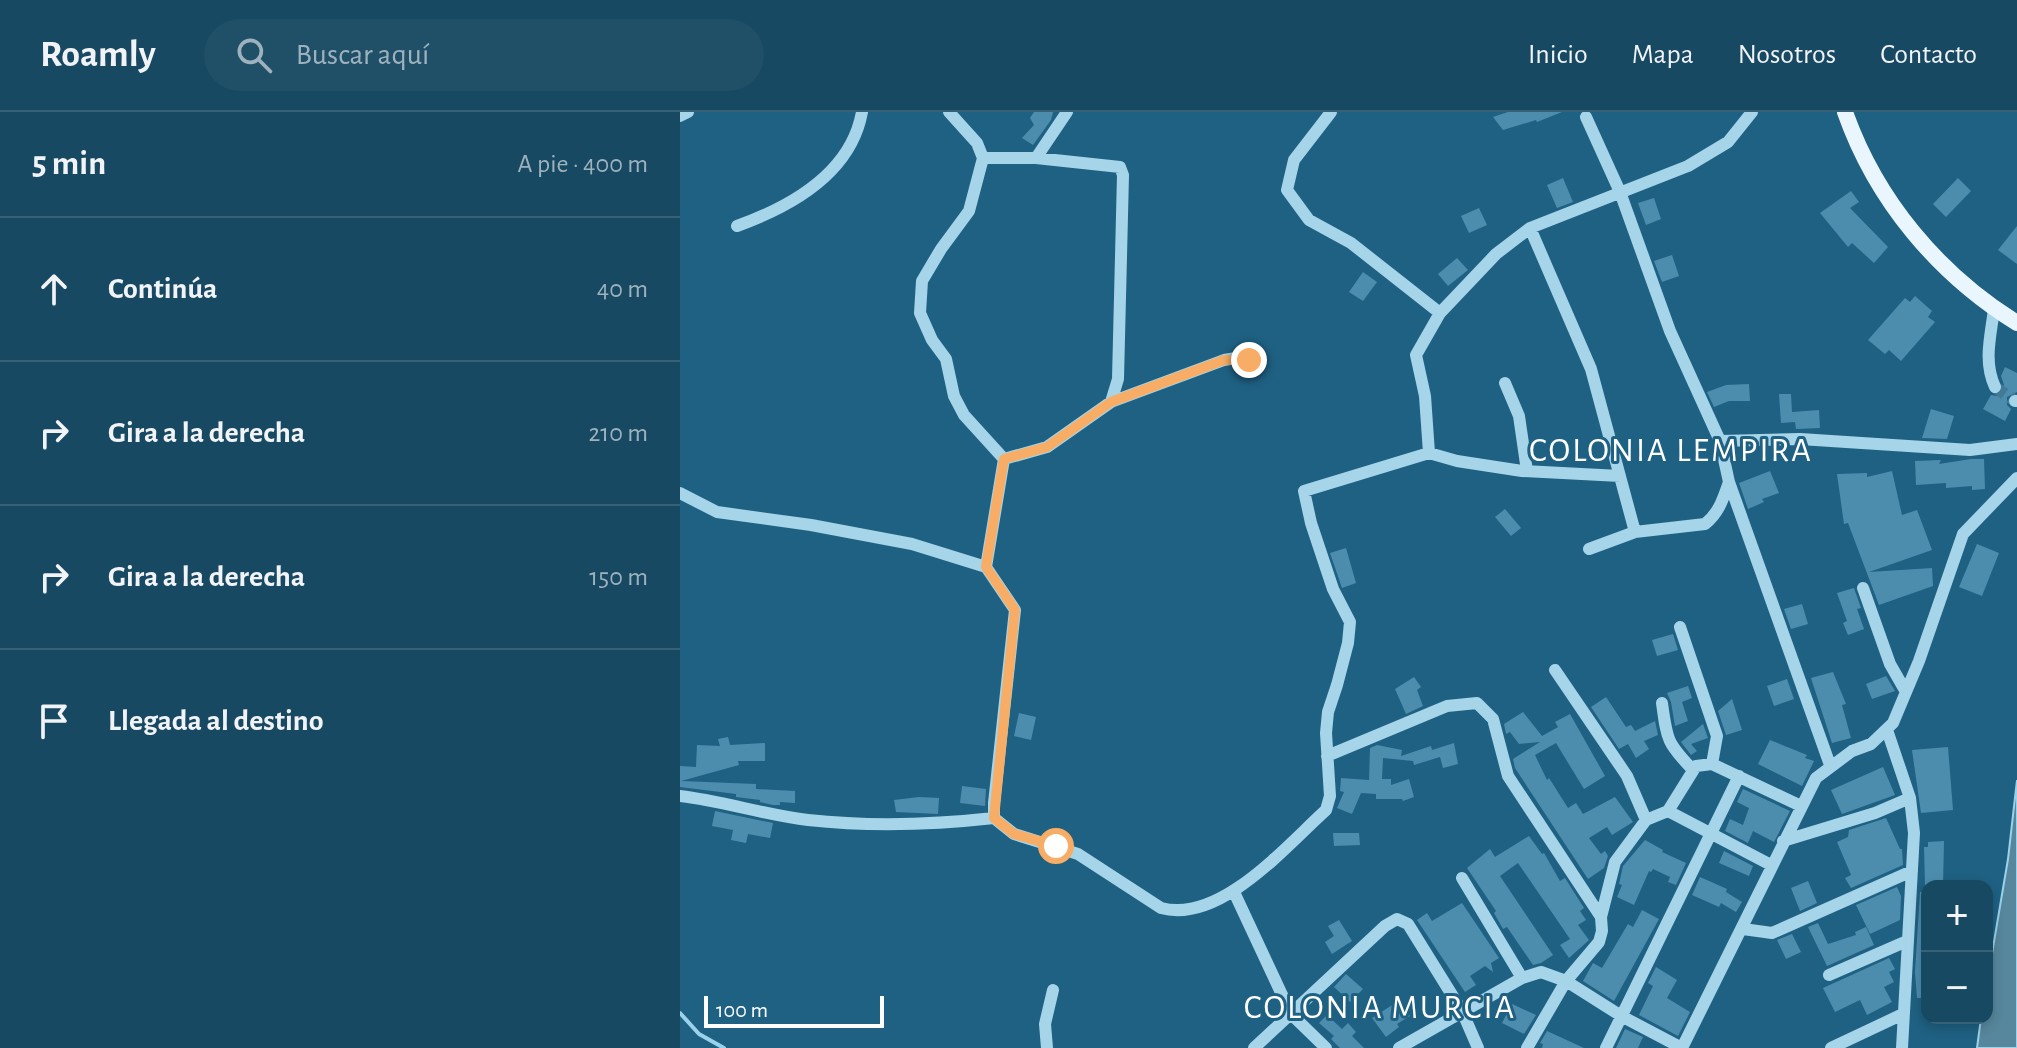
<!DOCTYPE html>
<html lang="es">
<head>
<meta charset="utf-8">
<style>
  :root { --surface:#174962; --page:#205068; --text:#f1f3f6; --muted:#9eb2be; --line:#366177 }
  body { margin:0; font-family:"Alegreya Sans",sans-serif; background:var(--page); color:var(--text) }
  .controls { position:absolute; right:24px; bottom:24px; display:grid; overflow:hidden; border-radius:16px; box-shadow:0 4px 12px #0003 }
  .controls button { width:72px; height:72px; display:grid; place-items:center; padding:0; border:0; border-bottom:2px solid var(--line); background:var(--surface); color:var(--text); font:40px sans-serif }
  .scale { position:absolute; left:24px; bottom:20px; width:180px; box-sizing:border-box; padding-left:8px; border:4px solid #fff; border-top:0; font-size:22px; line-height:28px; white-space:nowrap; color:#fff; -webkit-text-stroke:6px #1f6183; paint-order:stroke }
  .stop { position:absolute; width:24px; height:24px; margin:-18px; border:6px solid #f7ad66; border-radius:50%; background:#fff }
  .stop.end { background:#f7ad66; border-color:#fff; box-shadow:0 2px 8px #0008 }
  .list { margin:0; padding:0; list-style:none }
  h2 { display:flex; justify-content:space-between; align-items:center; height:104px; margin:0; padding:0 32px; font-size:34px }
  h2 small { font-size:26px; font-weight:400; color:var(--muted) }
  .list li { display:grid; grid-template-columns:52px 1fr auto; gap:24px; align-items:center; box-sizing:border-box; height:144px; padding:0 32px; border-top:2px solid var(--line) }
  .list b { display:block; font-size:30px; white-space:nowrap }
  .list em { font-size:26px; font-style:normal; color:var(--muted) }
  .icon { flex:none; width:44px; height:44px; fill:none; stroke:currentColor; stroke-width:2; stroke-linecap:round; stroke-linejoin:round }
  .map { position:relative; flex:none; width:1337px; height:936px; overflow:hidden }
  header { display:flex; align-items:center; gap:48px; box-sizing:border-box; height:112px; padding:0 40px; background:var(--surface); border-bottom:2px solid var(--line) }
  header strong { font-size:38px }
  nav { display:flex; gap:44px; margin-inline-start:auto; font-size:28px }
  .search { width:560px; height:72px; background:var(--page); display:flex; align-items:center; gap:20px; box-sizing:border-box; padding:0 28px; border-radius:44px; color:var(--muted); font-size:30px }
  main { display:flex }
  aside { flex:1; background:var(--surface) }
  .map>svg:first-child { display:block }
  .water { fill:#57879d; stroke:#9ad2eb; stroke-width:2 }
  .lines { fill:none; stroke-linecap:round; stroke-linejoin:round }
  .stream { stroke:#9ad2eb; stroke-width:4 }
  .building { fill:#4c8dae }
  .minor-tunnel { stroke:#417996; stroke-width:12; stroke-dasharray:12 6; stroke-linecap:butt }
  .minor { stroke:#a6d4e9; stroke-width:12 }
  .major { stroke:#eaf6fe; stroke-width:16 }
  .route { stroke:#f7ad66; stroke-width:10 }
  .labels { text-anchor:middle; stroke-width:6; stroke-linejoin:round; paint-order:stroke }
  .neighbourhood-label { font-size:34px; letter-spacing:2px; fill:#fff; stroke:#1f6183 }
</style>
</head>
<body>
<header>
<strong>Roamly</strong>
<div class="search"><svg class="icon" aria-label="search" viewBox="0 0 24 24"><circle cx="10" cy="10" r="6"/><path d="M15 15l6 6"/></svg>Buscar aquí</div>
<nav><a>Inicio</a><a>Mapa</a><a>Nosotros</a><a>Contacto</a></nav>
</header>
<main>
<aside>
<h2>5 min<small>A pie · 400 m</small></h2>
<ul class="list">
<li><svg class="icon" aria-label="ahead" viewBox="0 0 24 24"><path d="M12 20V5M6 11l6-6 6 6"/></svg><div><b>Continúa</b></div><em>40 m</em></li>
<li><svg class="icon" aria-label="right" viewBox="0 0 24 24"><path d="M7 20v-9h11M14 6l5 5-5 5"/></svg><div><b>Gira a la derecha</b></div><em>210 m</em></li>
<li><svg class="icon" aria-label="right" viewBox="0 0 24 24"><path d="M7 20v-9h11M14 6l5 5-5 5"/></svg><div><b>Gira a la derecha</b></div><em>150 m</em></li>
<li><svg class="icon" aria-label="arrive" viewBox="0 0 24 24"><path d="M6 21V4h12l-3 4 3 4H6"/></svg><div><b>Llegada al destino</b></div></li>
</ul>
</aside>
<div class="map">
<svg width="1337" height="936" viewBox="0 0 1337 936">
  <rect width="100%" height="100%" fill="#1f6183"/>
  <path class="water" d="M1337 668V936H1297L1301 906H1307V871L1328 747Z"/>
  <g class="lines">
    <path class="stream" d="M0 901 19 922 44 936"/>
  </g>
  <path class="building" d="M354 0H373L371 8 353 33 342 26 354 13 350 6Z
    M828 0H882L857 10 856 8 823 18 813 5Z
    M883 66 893 90 877 96 867 73Z
    M1278 66 1291 79 1266 105 1253 92Z
    M1171 79 1179 90 1170 96 1208 135 1194 151 1172 131 1168 135 1140 101Z
    M974 86 981 107 966 113 958 91Z
    M799 96 807 113 789 121 781 104Z
    M1337 114V152L1318 138Z
    M992 143 999 164 982 170 974 149Z
    M777 146 788 158 768 174 758 162Z
    M683 160 697 170 683 189 669 180Z
    M1235 184 1252 199 1248 205 1255 210 1221 249 1209 238 1205 242 1188 228 1225 186 1230 190Z
    M1325 255 1337 261V280L1327 285V293L1331 297 1325 309 1303 297 1311 283 1317 284 1322 280 1324 273 1321 264Z
    M1069 272 1070 289H1049L1034 295 1027 280 1046 273Z
    M1099 282H1111L1112 300 1139 298 1140 316 1116 317 1115 310 1101 311Z
    M1251 297 1274 304 1267 327 1242 326Z
    M1291 347H1304L1305 377 1292 378V374L1266 376V371L1236 373 1235 349 1261 348 1259 352Z
    M1090 359 1099 381 1082 387 1084 390 1068 397 1059 371Z
    M1212 359 1222 403 1237 398 1252 438 1189 460 1252 456 1253 474 1199 493 1168 411 1164 412 1157 362 1187 361V365Z
    M825 397 841 416 831 424 815 405Z
    M1297 432 1319 441 1302 484 1279 475Z
    M666 436 676 471 662 476 650 441Z
    M1174 476 1181 496 1177 497 1184 517 1168 523 1163 511 1167 509 1157 481Z
    M1122 492 1128 512 1111 517 1104 497Z
    M993 522 998 538 977 544 972 528Z
    M1153 560 1166 592 1162 593 1171 626 1152 631 1131 566Z
    M1206 564 1215 579 1192 587 1186 572Z
    M734 565 741 575 737 578 743 594 726 602 715 577Z
    M1107 567 1114 587 1094 594 1087 574Z
    M1008 574 1012 586 1002 590 1008 609 995 614 991 590 987 581Z
    M926 585 946 615 951 613 955 619 975 609 978 623 964 629 969 637 956 646 948 632 939 637 911 595Z
    M1052 587 1062 618 1046 623 1038 599Z
    M843 600 862 624 878 615 875 610 890 602 925 664 904 677 876 631 855 643 867 668 869 666 888 696 896 691 903 702 935 685 953 710 932 723 927 715 909 726 921 742 925 739 928 744 924 756 908 767 835 656 833 647 860 630 839 632 830 620 826 622 824 612Z
    M339 601 356 605 351 628 334 624Z
    M1023 612 1028 626 1011 632 1017 639 1011 643 1001 630Z
    M48 625 50 633 85 631V649H58L59 653 1 669 76 672V677L115 679V691L100 690V693H93L80 690V688L56 685V682L0 675V654L16 655 17 633 40 634 38 627Z
    M1090 628 1127 643 1125 646 1134 649 1122 674 1078 652Z
    M774 631 778 652 763 656 760 645 734 653 733 649 703 646 702 667H711V673L729 667 734 685 723 689 722 687H696V682L681 681 672 702 657 696 664 680 660 679 661 666 689 668 690 636 697 633 722 638 721 644 751 634 752 638Z
    M1268 635 1273 698 1241 701 1232 638Z
    M1203 655 1215 683 1162 702 1151 678Z
    M282 674 306 677 305 694 280 691Z
    M1063 677 1110 699 1094 730 1073 719 1068 731 1045 719 1050 707 1063 713 1069 696 1057 690Z
    M239 685 259 686 258 702 216 700 214 688Z
    M35 699 93 711 90 726 68 722 66 731 51 728 53 718 32 714Z
    M1206 706 1220 737H1222L1223 753 1171 776 1165 766 1171 763 1169 758 1157 730 1168 725 1169 718Z
    M653 721H679L680 733 654 734Z
    M849 724 862 742 864 741 880 769 885 766 904 796 900 799 906 808 898 813 909 828 889 846 880 833 890 827 838 751 820 764 873 843 861 851 853 853 827 815 823 817 814 801 816 799 787 756 810 737 815 745Z
    M965 728 983 738 982 740 1006 751 996 773 988 770 990 765 973 757 971 760 969 759 954 793 937 785 942 773 939 772 943 754Z
    M1264 729 1263 774H1245L1244 735H1248V730Z
    M1044 739 1073 754 1069 764 1039 751Z
    M1020 765 1047 777 1046 780 1062 790 1056 800 1041 791 1039 795 1012 783Z
    M1128 769 1137 791 1120 799 1111 776Z
    M1217 775 1221 784 1220 808 1190 822 1176 793Z
    M1240 780H1247V886H1237L1235 860Z
    M782 791 819 846 811 851 813 860 805 854 790 864 796 873 785 880 737 808 747 801 752 809Z
    M962 798 979 807 934 889 903 869 913 851 922 856 948 812 953 815Z
    M659 808 672 829 652 842 645 830 654 824 648 814Z
    M1138 811 1148 832 1176 823 1175 820 1186 815 1194 833 1147 854 1128 815Z
    M1112 822 1121 840 1106 847 1097 828Z
    M1209 846 1215 857 1209 860 1214 870 1204 875 1212 890 1187 903 1180 888 1155 900 1143 876Z
    M976 855 997 868 987 886 1010 900 998 924 959 903 973 874 968 871Z
    M666 862 683 877 670 890 654 875Z
    M720 888 730 904 717 912 719 915 706 925 692 906Z
    M832 892 856 903 844 922 822 911Z
    M647 903 662 917 668 911 676 920 672 924 684 936H660L651 927 654 924 639 911Z
    M945 917 963 925 958 936H936Z
    M867 919 904 936H862L863 932 860 931Z"/>
  <g class="lines">
    <path class="minor-tunnel" d="M1315 275 1335 289"/>
    <path class="minor" d="M269 0 297 31 303 46 289 99 261 137 242 169 240 201 252 228 266 247 274 284 284 303 324 347 306 455 335 498 314 691V706L334 722 398 742 481 796C540 812 605 735 646 698L650 684 646 621 648 600 657 573 668 531 670 510 653 477 631 411 624 379 749 341 777 349 842 359 940 364
      M651 0 614 48 607 78 629 108 671 131 760 201
      M0 4 8 0
      M906 5 940 80 990 219 1040 329 1049 370 1150 653
      M303 46H356L440 55 443 63 438 267 431 290
      M356 46 387 0
      M57 114C110 95 171 61 182 0
      M850 116 911 257 955 420
      M1314 197C1311 223 1303 249 1315 275
      M825 271 839 304 847 359
      M1335 289H1337
      M1040 329 1120 327 1290 338 1337 332
      M749 341 745 284 736 243 760 201 816 142 850 116 1008 54 1048 30 1072 0
      M324 347 367 335 431 290 544 248 556 246 577 252
      M0 381 37 400 131 413 232 432 306 455
      M909 437 955 420 1025 412C1039 401 1043 387 1049 370
      M1183 476 1210 552 1226 580
      M1000 515 1037 624 1032 652
      M875 558 947 664 966 708
      M982 591C987 628 987 631 1013 658
      M1207 618 1230 686 1234 721 1222 936
      M647 644 767 594 797 591 813 607 828 664 921 805
      M0 684C43 689 85 703 128 708 192 715 251 713 314 706
      M988 699 1091 753
      M1103 729 1195 701 1230 686
      M782 766 842 866
      M554 780 611 902 646 936
      M1063 817 1092 821 1232 759
      M1149 863 1227 829
      M367 936 365 912 373 878
      M574 936 705 814 717 807 728 812 782 899 798 936
      M719 936 842 866 861 860 886 869 943 905 1002 936
      M847 936 886 869 919 830 922 819 921 805 935 750 966 708 988 699 1016 654 1032 652 1121 694
      M926 936 1059 664
      M1002 936 1136 666 1172 639 1191 632 1213 611 1239 549 1283 422 1337 366
      M1151 936 1223 902"/>
    <path class="major" d="M1165 0C1196 88 1258 162 1337 211"/>
  </g>
  <g class="lines">
    <path class="route" d="M376 734 334 722 314 706 335 498 306 455 324 347 367 335 431 290 544 248H569"/>
  </g>
  <g class="labels">
    <g class="neighbourhood-label">
      <text x="991" y="349">COLONIA LEMPIRA</text>
      <text x="700" y="906">COLONIA MURCIA</text>
    </g>
  </g>
</svg>
<div class="controls">
<button>+</button>
<button>−</button>
</div>
<div class="scale">100 m</div>
<div class="stop" style="left:376px;top:734px"></div>
<div class="stop end" style="left:569px;top:248px"></div>
</div>
</main>
</body>
</html>
